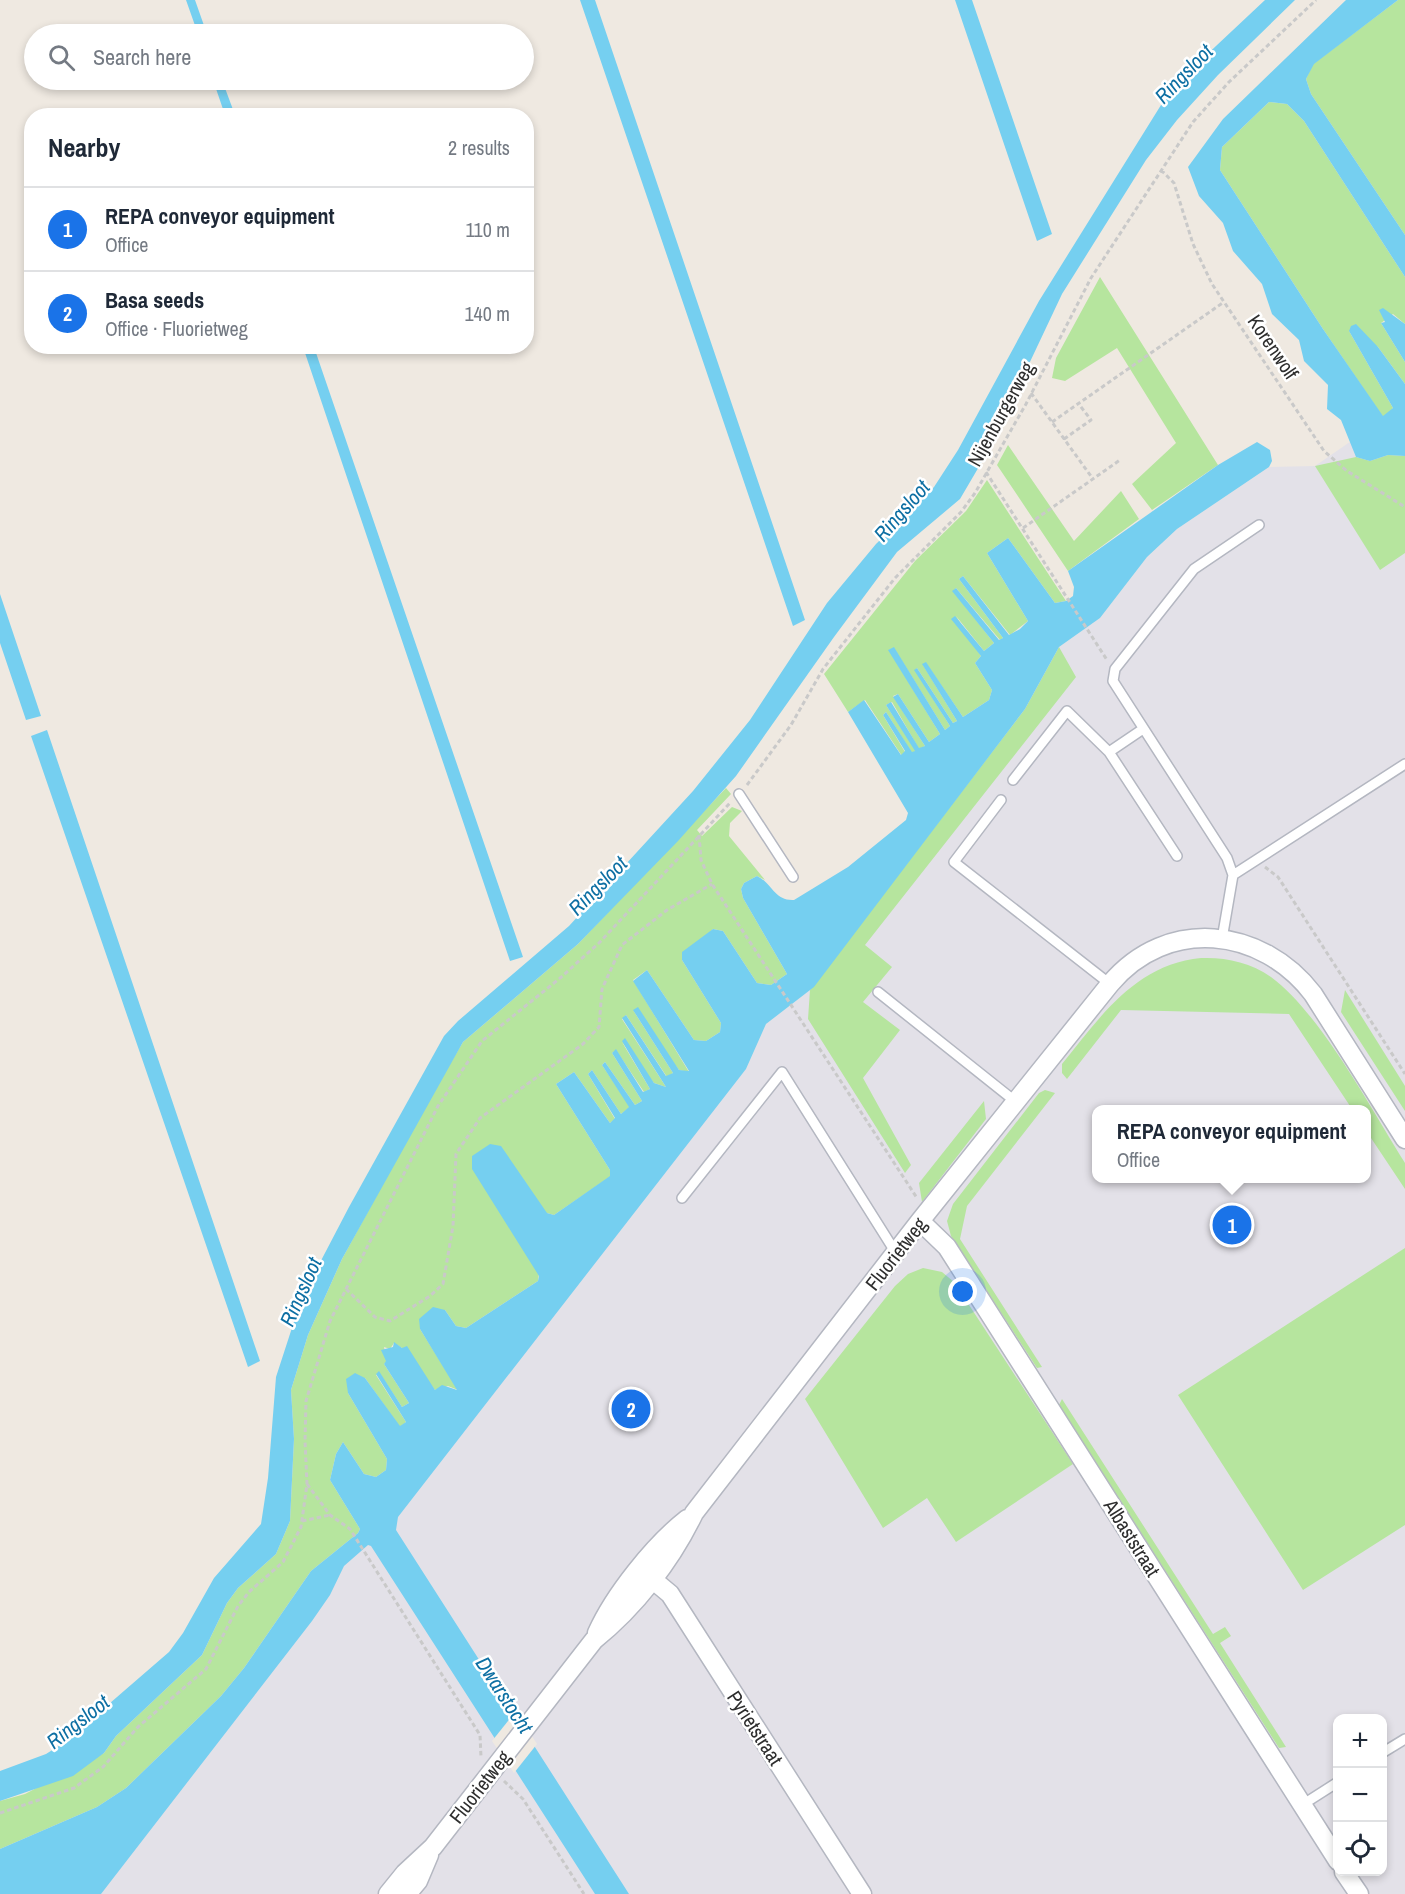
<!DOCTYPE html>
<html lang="en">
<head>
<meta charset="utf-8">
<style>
  :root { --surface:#fff; --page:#f2f2f3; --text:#1f2937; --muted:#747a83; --line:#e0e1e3; --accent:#1a73e8 }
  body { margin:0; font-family:"Archivo Narrow",sans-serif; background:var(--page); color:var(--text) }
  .controls { position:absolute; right:18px; bottom:18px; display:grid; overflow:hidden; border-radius:12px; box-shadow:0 3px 9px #0003 }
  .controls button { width:54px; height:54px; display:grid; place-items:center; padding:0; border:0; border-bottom:2px solid var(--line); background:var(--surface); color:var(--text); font:30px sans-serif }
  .you { position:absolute; left:963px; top:1292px; width:21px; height:21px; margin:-15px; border:4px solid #fff; border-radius:50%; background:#1a73e8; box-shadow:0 0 0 9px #1a73e833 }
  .badge { display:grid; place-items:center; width:39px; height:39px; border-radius:50%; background:var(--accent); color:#fff; font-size:20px; font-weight:700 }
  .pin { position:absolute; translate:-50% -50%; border:3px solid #fff; box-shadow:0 2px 6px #0006 }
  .popup { position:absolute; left:1092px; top:1105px; width:279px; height:78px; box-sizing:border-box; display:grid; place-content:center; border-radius:12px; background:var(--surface); filter:drop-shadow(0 2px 4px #0005); font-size:20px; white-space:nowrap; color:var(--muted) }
  .popup b { font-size:22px; color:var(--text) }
  .popup::after { content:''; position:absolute; left:50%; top:100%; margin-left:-12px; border:12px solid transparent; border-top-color:var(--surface) }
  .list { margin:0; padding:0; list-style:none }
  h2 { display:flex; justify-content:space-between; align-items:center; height:78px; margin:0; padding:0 24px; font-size:26px }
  h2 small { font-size:20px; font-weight:400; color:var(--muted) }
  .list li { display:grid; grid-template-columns:39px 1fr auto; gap:18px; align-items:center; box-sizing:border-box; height:84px; padding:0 24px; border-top:2px solid var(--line) }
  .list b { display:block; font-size:22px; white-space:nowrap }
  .list p { margin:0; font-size:20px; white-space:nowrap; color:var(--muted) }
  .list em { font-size:20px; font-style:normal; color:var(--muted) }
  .icon { flex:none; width:33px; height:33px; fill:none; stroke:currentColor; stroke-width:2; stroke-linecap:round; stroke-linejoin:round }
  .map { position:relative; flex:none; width:1405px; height:1894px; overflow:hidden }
  .search { position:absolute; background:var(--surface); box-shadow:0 3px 9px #0003; left:24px; top:24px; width:510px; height:66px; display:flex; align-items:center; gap:15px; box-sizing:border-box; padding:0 21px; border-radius:33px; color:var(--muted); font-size:22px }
  .panel { position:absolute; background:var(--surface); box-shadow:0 3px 9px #0003; left:24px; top:108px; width:510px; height:246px; border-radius:24px }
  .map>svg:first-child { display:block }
  .industrial { fill:#e3e1e8; fill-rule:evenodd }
  .green { fill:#b6e59e }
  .water { fill:#75cff0 }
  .pier { fill:#efe9e1 }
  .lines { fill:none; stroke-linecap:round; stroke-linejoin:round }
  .service-casing { stroke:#b4b7c1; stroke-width:12 }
  .minor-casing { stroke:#b4b7c1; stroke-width:21 }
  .path { stroke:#c9c9c9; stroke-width:3; stroke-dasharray:4.5 3; stroke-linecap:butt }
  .service { stroke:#fff; stroke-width:9 }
  .minor { stroke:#fff; stroke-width:18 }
  .labels { text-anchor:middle; stroke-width:5; stroke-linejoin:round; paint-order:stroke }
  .street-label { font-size:20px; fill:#2e2e2e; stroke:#fff }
  .water-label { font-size:21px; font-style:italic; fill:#0d6fa3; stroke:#fff }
</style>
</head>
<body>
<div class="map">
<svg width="1405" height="1894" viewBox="0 0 1405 1894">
  <rect width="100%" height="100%" fill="#efe9e1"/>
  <path class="industrial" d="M1405 404V1894H79L531 1322 746 1069 766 1024 814 987 1025 709 1059 647 1100 618 1147 557 1177 529 1269 467 1315 466ZM1097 1110H1367V1178H1097ZM1338 1718H1382V1872H1338Z"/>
  <path class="green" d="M1398 0H1405V235L1311 94 1306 79 1313 64Z
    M1269 102 1287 104 1304 121 1405 277V324L1393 314 1381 323 1405 362V384L1378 347 1349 331 1393 408 1387 416 1383 417 1323 329 1220 170 1222 147Z
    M1100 277 1218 465 1152 510 1132 484 1176 443 1117 348 1065 381 1052 378 1056 358Z
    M1008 445 1074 541 1121 491 1139 519 1068 571 997 465Z
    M1388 455 1405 456V553L1380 570 1315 466 1356 457 1370 461Z
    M987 480 1066 601 1055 603 1008 538 987 553 1028 621 1010 635 963 576 959 579 1003 638 1000 640 956 588 953 591 994 643 984 651 956 616 981 656 975 663 992 690 989 700 963 717 926 663 923 665 957 721 953 723 917 668 915 670 950 726 945 730 894 648 889 650 940 734 929 742 898 694 893 696 925 746 919 749 892 702 886 705 916 751 912 753 886 712 883 715 905 752 902 756 865 700 848 712 824 674 915 561 966 511Z
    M1059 647 1076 677 865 945 892 967 863 1002 900 1030 863 1078 911 1165 905 1173 808 1019 810 990 1025 709Z
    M726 788 731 794 697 830 702 836 732 807 742 811 730 823 729 836 765 880 757 876 744 883 741 889 743 898 787 974 771 985 757 983 723 931 713 929 682 960 721 1023 720 1032 706 1041 694 1040 647 970 633 980 689 1072 679 1070 633 1010 673 1073 667 1077 626 1015 622 1019 666 1087 654 1083 622 1042 650 1089 644 1092 616 1050 612 1053 642 1101 635 1105 605 1062 602 1065 630 1107 621 1114 592 1070 588 1074 615 1119 610 1123 574 1072 556 1084 610 1170 611 1176 554 1215 547 1213 538 1281 466 1328 456 1326 445 1310 420 1329 458 1390 448 1386 435 1390 402 1348 394 1343 390 1349 384 1347 387 1361 384 1364 409 1403 402 1407 379 1372 376 1375 406 1422 400 1427 365 1378 348 1393 387 1459 386 1470 376 1477 364 1474 343 1442 336 1454 330 1480 360 1529 358 1533 311 1571 244 1668 221 1696 126 1788 97 1807 0 1849V1801L25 1794 104 1753 116 1736 202 1655 227 1603 238 1588 276 1554 290 1521 294 1439 291 1390 308 1335 342 1259 431 1096 463 1042 578 944Z
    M1201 958C1225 957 1250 962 1271 977 1321 1014 1371 1109 1405 1163V1189L1367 1132V1110L1352 1109 1289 1014 1121 1010 1067 1079 1062 1073V1064C1100 1017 1136 964 1201 958Z
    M1345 990 1405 1086V1111L1341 1012Z
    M1045 1090 1055 1093 967 1206 960 1239 1042 1367 1037 1368 951 1236 947 1221 953 1204 1039 1093Z
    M984 1101 986 1119 922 1202 919 1183Z
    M1405 1248V1525L1303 1590 1178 1395Z
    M923 1268 942 1272 954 1282 1073 1464 956 1542 927 1498 883 1528 805 1399 895 1286 908 1274Z
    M1062 1399 1213 1634 1225 1627 1231 1636 1220 1643 1286 1747 1279 1748 1059 1405Z"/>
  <path class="water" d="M186 0H195L207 34H198Z
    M580 0H595L805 620 793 626Z
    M955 0H972L1052 234 1037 241Z
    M1265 0H1295L1218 75 1177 120 1146 160 1062 294 987 453 960 499 897 552 834 637 736 776 678 841 578 944 463 1042 342 1259 308 1335 291 1390 294 1439 290 1521 276 1554 238 1588 227 1603 202 1655 116 1736 104 1753 73 1776 0 1801V1771L46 1754 65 1742 169 1652 183 1633 214 1578 261 1524 268 1478 276 1377 302 1297 349 1207 444 1036 458 1021 569 926 693 791 750 720 827 603 876 544 934 487 958 450 1039 301 1161 105 1200 61Z
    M1346 0H1398L1314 64 1306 79 1311 94 1405 235V277L1304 121 1287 104 1269 102 1222 147 1220 170 1323 329 1383 416 1393 408 1349 331 1351 326 1356 324 1378 347 1405 384V456L1388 455 1370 461 1356 457 1341 420 1327 409 1328 385 1304 361 1299 340 1272 314 1262 284 1233 251 1223 223 1199 196 1188 167 1223 119Z
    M213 80H222L235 115H225Z
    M1383 308 1405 324V362L1381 323 1385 322 1379 310Z
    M303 347H314L523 957 510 961Z
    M1257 442 1270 450 1272 461 1269 467 1177 529 1147 557 1100 618 1059 647 1025 709 814 987 766 1024 746 1069 398 1517 396 1530 629 1894H595L371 1546 368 1545 344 1566 330 1595 312 1621 101 1894H0V1849L97 1807 126 1788 221 1696 244 1668 311 1571 358 1533 360 1529 330 1480 336 1454 343 1442 364 1474 376 1477 386 1470 387 1459 348 1393 346 1379 355 1373 365 1378 400 1426 406 1422 376 1374 379 1371 402 1407 409 1403 384 1364 386 1361 381 1350 393 1347 394 1342 402 1348 407 1346 435 1390 442 1385 457 1390 420 1329 419 1319 433 1307 445 1310 456 1326 466 1328 538 1281 539 1276 472 1169V1156L490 1144 501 1146 547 1213 554 1215 610 1176V1170L556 1084 574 1072 610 1123 615 1118 588 1074 592 1070 621 1114 629 1107 602 1065 605 1062 635 1105 642 1101 612 1053 616 1049 643 1092 650 1089 622 1041 625 1038 654 1083 666 1087 622 1018 626 1015 666 1076 673 1073 633 1010 638 1007 679 1070 689 1071 633 981 647 970 694 1040 706 1041 720 1032 721 1023 682 960V952L713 929 723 931 757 983 771 985 787 974 743 898 741 889 744 883 757 876C773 884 774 901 794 900L848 867 906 820 908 813 848 712 864 700 901 755 905 751 883 715 886 712 912 752 915 751 886 705 891 702 919 748 925 746 893 697 898 694 929 742 940 734 888 650 894 647 945 730 950 726 914 670 917 668 953 723 957 721 922 664 926 662 963 717 989 700 992 690 975 663 981 656 951 619 955 616 984 651 994 643 952 591 956 588 999 640 1003 638 959 579 963 576 1009 635 1020 629 1028 621 987 553 1008 538 1055 603 1066 601 1073 596 1074 587 1068 571 1218 465Z
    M0 594 41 716 26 720 0 643Z
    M47 730 260 1361 248 1367 31 736Z"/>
  <path class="pier" d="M516 1711 537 1744 514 1773 492 1741Z"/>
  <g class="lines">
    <defs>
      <path id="service" d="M1109 752 1143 729
        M1013 780 1067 711 1109 752 1177 856
        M739 794 793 877
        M1001 800 954 862 1110 984
        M1233 875 1405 764
        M1222 939 1233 875 1227 858 1113 681 1115 669 1194 569 1259 525
        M878 992 1016 1102
        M682 1198 782 1072 896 1253
        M1382 1753 1405 1739
        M1302 1805 1338 1782"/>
      <path id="minor" d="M920 1221 947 1247 1338 1861
        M640 1569 670 1594 862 1894
        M597 1633C614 1595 654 1545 687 1519
        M1344 1872 1359 1894
        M388 1894 405 1873 433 1847 594 1640C635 1607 671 1561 694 1513L920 1221 1110 984C1167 916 1262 927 1313 994L1405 1139
        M407 1894 418 1881 429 1855"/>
    </defs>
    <use href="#service" class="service-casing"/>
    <use href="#minor" class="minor-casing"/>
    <path class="path" d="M1161 170 1174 183 1193 244 1212 284 1324 451 1347 471 1405 507
      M1031 393 1093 479
      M1052 422 1224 302
      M1064 439 1091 420 1078 403
      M986 472 1107 660
      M1023 528 1120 460
      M747 785 791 725 823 669 895 578 961 512 975 493 1026 404 1091 278 1193 122 1229 82 1316 0
      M699 835 701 860 712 884 917 1198
      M1265 867 1278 877 1405 1074
      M346 1289 375 1317 390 1321 430 1296 443 1284 453 1226 456 1154 480 1118 583 1044 599 1027 602 989 622 945 667 910 712 884
      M307 1484 330 1515 350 1529 480 1735 481 1757
      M302 1521 330 1515
      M504 1781 523 1799 584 1894
      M0 1813 74 1788 103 1767 138 1727 206 1669 238 1606 249 1592 283 1562 301 1527 307 1484 305 1441 306 1401 330 1321 438 1106 482 1041 559 979 599 943 730 803"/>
    <use href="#service" class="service"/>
    <use href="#minor" class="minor"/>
  </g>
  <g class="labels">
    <g class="street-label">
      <text transform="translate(1273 347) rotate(56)" y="7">Korenwolf</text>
      <text transform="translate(1001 414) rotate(-61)" y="7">Nijenburgerweg</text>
      <text transform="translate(896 1254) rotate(-52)" y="7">Fluorietweg</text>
      <text transform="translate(1132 1538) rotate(58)" y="7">Albaststraat</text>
      <text transform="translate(755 1728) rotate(57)" y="7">Pyrietstraat</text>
      <text transform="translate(480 1787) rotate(-52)" y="7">Fluorietweg</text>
    </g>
    <g class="water-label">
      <text transform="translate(1184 74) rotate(-46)" y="7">Ringsloot</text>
      <text transform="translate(902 511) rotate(-49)" y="7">Ringsloot</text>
      <text transform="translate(598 886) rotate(-45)" y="7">Ringsloot</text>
      <text transform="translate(301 1292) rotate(-66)" y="7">Ringsloot</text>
      <text transform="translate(504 1695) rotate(57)" y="7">Dwarstocht</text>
      <text transform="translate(78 1722) rotate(-38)" y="7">Ringsloot</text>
    </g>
  </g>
</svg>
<div class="controls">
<button>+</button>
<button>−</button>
<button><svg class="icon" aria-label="locate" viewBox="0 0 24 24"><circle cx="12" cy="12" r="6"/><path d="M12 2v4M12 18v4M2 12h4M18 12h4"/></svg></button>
</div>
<div class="you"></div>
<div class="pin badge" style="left:1232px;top:1225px">1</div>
<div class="popup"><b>REPA conveyor equipment</b>Office</div>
<div class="pin badge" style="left:631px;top:1409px">2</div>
<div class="search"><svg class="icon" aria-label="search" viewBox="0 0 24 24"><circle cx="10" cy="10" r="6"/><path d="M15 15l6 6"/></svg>Search here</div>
<section class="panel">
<h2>Nearby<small>2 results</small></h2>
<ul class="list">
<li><span class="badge">1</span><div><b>REPA conveyor equipment</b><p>Office</p></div><em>110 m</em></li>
<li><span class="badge">2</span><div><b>Basa seeds</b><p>Office · Fluorietweg</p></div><em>140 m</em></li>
</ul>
</section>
</div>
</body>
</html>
